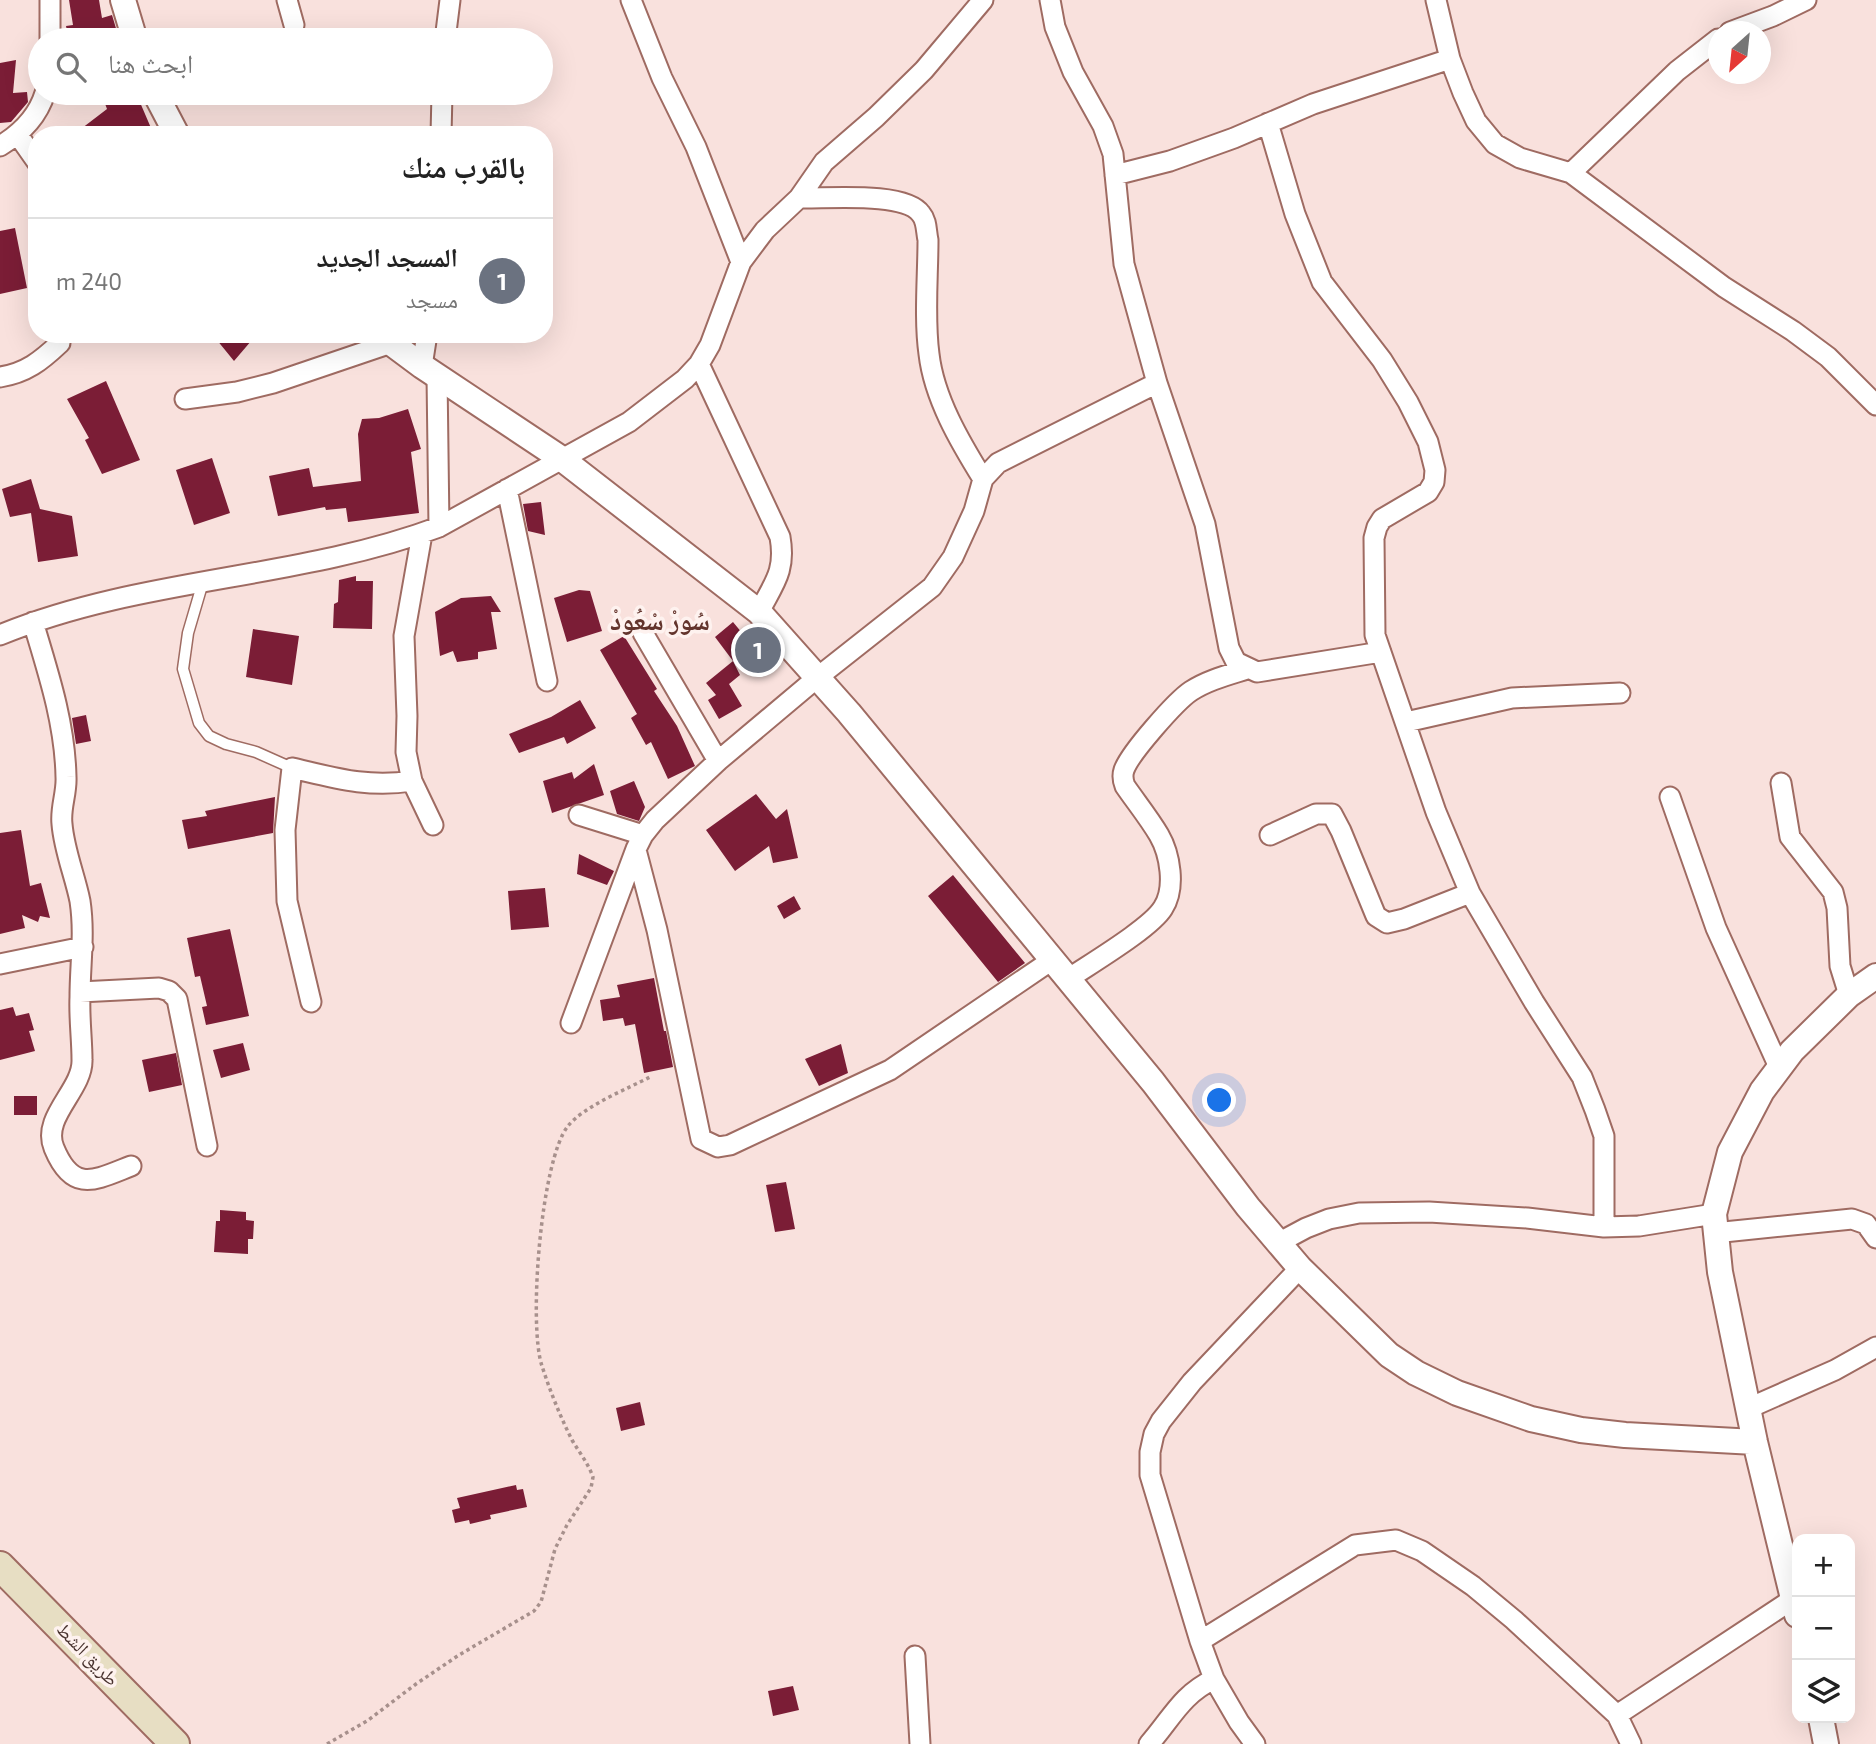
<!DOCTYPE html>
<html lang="ar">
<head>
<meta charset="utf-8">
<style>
  :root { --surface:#fff; --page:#f2f2f2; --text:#222; --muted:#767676; --line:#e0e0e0; --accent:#ea580c }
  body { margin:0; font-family:"Exo 2","Noto Naskh Arabic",sans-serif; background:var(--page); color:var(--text); direction:rtl }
  .controls { position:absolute; right:21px; bottom:21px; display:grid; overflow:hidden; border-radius:14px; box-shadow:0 7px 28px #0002 }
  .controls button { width:63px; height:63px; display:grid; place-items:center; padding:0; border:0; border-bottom:2px solid var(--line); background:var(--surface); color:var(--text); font:35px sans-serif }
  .compass { position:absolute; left:1708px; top:21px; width:63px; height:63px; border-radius:50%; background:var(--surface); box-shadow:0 7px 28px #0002; rotate:207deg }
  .you { position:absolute; left:1220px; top:1101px; width:24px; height:24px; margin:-18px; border:5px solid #fff; border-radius:50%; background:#1a73e8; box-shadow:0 0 0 10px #1a73e833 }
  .badge { display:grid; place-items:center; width:46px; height:46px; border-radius:50%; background:var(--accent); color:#fff; font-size:23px; font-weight:700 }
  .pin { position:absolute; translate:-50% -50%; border:4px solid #fff; box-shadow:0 2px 7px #0006 }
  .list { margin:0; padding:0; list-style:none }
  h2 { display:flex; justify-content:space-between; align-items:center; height:91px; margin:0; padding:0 28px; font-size:30px }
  h2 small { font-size:23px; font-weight:400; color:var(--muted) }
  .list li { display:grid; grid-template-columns:46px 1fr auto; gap:21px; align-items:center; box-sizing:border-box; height:126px; padding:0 28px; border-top:2px solid var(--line) }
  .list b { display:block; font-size:26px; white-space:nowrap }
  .list p { margin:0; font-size:23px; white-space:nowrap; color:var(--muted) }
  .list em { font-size:23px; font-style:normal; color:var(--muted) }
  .icon { flex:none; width:38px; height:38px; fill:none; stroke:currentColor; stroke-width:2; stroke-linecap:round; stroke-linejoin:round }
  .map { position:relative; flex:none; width:1876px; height:1744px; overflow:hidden; direction:ltr }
  .search { position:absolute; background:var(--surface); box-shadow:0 7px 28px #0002; left:28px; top:28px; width:525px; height:77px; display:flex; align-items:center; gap:18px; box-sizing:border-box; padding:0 24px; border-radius:38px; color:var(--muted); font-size:26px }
  .panel { position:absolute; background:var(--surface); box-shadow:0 7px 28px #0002; left:28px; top:126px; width:525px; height:217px; border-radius:28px; direction:rtl }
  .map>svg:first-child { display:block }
  .building { fill:#7b1d36 }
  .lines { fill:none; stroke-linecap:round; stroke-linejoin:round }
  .service-casing { stroke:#9f6b62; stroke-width:13 }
  .minor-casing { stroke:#9f6b62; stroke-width:23 }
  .tertiary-casing { stroke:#9f6b62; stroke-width:28 }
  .secondary-casing { stroke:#9f6b62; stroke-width:32 }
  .path { stroke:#a7908c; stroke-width:3.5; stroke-dasharray:3.5 3.5; stroke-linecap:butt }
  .service { stroke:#fff; stroke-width:10 }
  .minor { stroke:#fff; stroke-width:19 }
  .tertiary { stroke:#fff; stroke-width:24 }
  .secondary { stroke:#e7dec3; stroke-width:28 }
  .labels { text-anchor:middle; stroke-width:7; stroke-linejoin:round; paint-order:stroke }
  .street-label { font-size:19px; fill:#49332f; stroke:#fef2ef }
  .district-label { font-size:26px; font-weight:bold; fill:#63352d; stroke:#fef2ef }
</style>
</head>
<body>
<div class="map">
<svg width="1876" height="1744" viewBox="0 0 1876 1744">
  <rect width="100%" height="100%" fill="#f9e1dd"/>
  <path class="building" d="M69 0H99L102 18 112 15 118 35 104 38 105 40H69L66 26 73 25Z
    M16 60 13 93 27 92 28 102 11 122 0 123V63Z
    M123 93H136L154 135H73L107 109 104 101Z
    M15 228 27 288 0 294V231Z
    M212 334H257L234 361Z
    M106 381 140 460 102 474 85 440 89 438 67 399Z
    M408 409 421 449 411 452 419 513 348 522 346 508 326 510 325 507 278 516 269 476 309 468 313 487 361 481 358 434 362 419 379 418Z
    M212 458 230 513 194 525 176 470Z
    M31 479 40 509 72 516 78 556 38 562 31 513 10 517 2 489Z
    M541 502 545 535 528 531 523 504Z
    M356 576V581H373L372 629 333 628 334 604 338 602 339 580Z
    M579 590 590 591 602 631 567 642 554 598Z
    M491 596 501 612H491L497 649 478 652V659L457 662 453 651 440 656 435 612 461 598Z
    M733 622 752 645 733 661 715 637Z
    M253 629 299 636 292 685 246 677Z
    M624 636 657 689 654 691 677 726 695 766 668 779 651 742 646 745 631 718 637 714 600 650Z
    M733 661 740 675 729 684 742 706 719 719 708 700 716 695 706 683Z
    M580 700 596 728 567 744 564 737 519 753 509 734 551 717Z
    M86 715 91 741 76 744 72 718Z
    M594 764 604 795 552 813 543 781 572 772 574 779Z
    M634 781 645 807 639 821 617 814 610 791Z
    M756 794 776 819 787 809 798 858 773 863 769 846 735 871 706 830Z
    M275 797 273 833 188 849 182 820 207 816 205 811Z
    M21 830 30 886 41 883 50 918 40 916 38 922 22 915 25 928 0 934V833Z
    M579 854 614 871 607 885 577 874Z
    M953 875 1025 963 998 982 928 896Z
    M545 888 549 927 511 930 508 891Z
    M794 896 801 909 784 919 777 906Z
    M230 929 249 1016 206 1025 202 1007 207 1006 200 976 195 977 187 938Z
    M654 978 664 1031H666L673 1067 644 1073 635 1024 625 1026 623 1018 603 1021 600 1000 620 997 617 985Z
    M13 1007 16 1016 29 1013 34 1030 29 1031 35 1051 0 1060V1010Z
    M243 1043 250 1070 221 1078 213 1050Z
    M841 1044 848 1073 819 1086 805 1059Z
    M176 1053 182 1085 149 1092 142 1060Z
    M14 1096H37V1115H14Z
    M786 1182 795 1229 775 1232 766 1185Z
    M220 1210 246 1212V1220L254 1221 253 1239H248V1254L214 1252 216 1221H220Z
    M640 1402 645 1425 621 1431 616 1408Z
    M516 1485 517 1490 523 1489 527 1507 490 1515 491 1519 470 1524 469 1520 455 1523 452 1510 460 1508 457 1498Z
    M793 1686 799 1710 773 1716 768 1691Z"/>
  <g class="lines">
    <defs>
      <path id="service" d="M203 582 188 633 183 669 199 723 209 736 226 744 256 752 292 768"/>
      <path id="minor" d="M287 0 294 25
        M631 0 662 78 696 147 741 262
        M1050 0 1055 27 1073 72 1103 126 1113 154 1124 264 1157 383 1205 524 1229 648 1236 662 1257 672 1381 652
        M1436 0 1450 59 1463 93 1476 121 1495 144 1520 158 1571 173 1724 287 1793 331 1828 357 1876 405
        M1730 32 1773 16 1806 0
        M50 40V0
        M445 40 450 0
        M1268 123 1295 214 1322 282 1382 360 1408 402 1428 442 1435 470 1434 482 1428 492 1382 519 1377 527 1374 538 1375 635 1436 812 1470 893 1534 1002 1582 1077 1595 1110 1604 1136V1227
        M18 135 37 162
        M441 135 442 93
        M0 146C20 134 38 116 45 93
        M1571 173 1677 71 1718 39
        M1115 175 1170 161 1234 138 1313 104 1450 59
        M799 198C825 199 905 191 921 214 927 221 926 231 928 240 928 276 924 318 929 354 934 398 960 442 983 479
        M699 364 780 537C786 571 774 583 759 612
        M422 366 427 334
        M437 376 439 527
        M0 377C26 373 41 361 60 343
        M185 399 237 392 273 383 391 343
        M507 489 547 681
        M422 534 404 636 407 716 406 752 412 781 433 825
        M33 622C48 672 65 723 66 777 67 793 60 808 62 824 64 850 75 876 80 901 85 934 80 964 80 997 79 1018 82 1039 82 1060 83 1090 41 1117 54 1148 73 1194 95 1180 131 1166
        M643 633 718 761
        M0 635C140 577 297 580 439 527L629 422 685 379 699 364 710 345 741 262 765 230 799 198 824 162 876 117 924 70 983 0
        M1406 722 1512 698 1620 693
        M1781 783 1790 837 1833 892 1837 908 1840 966 1849 995
        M1670 797 1716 928 1779 1067
        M579 815 643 835
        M1270 835 1316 814H1332L1341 831 1376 916 1387 923 1404 919 1470 893
        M636 850 657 930 701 1139 718 1147 730 1145 890 1070 1052 960
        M0 964 83 947
        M1068 979C1090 964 1151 928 1163 908 1176 888 1170 854 1159 835 1149 818 1136 802 1125 786 1123 781 1122 776 1124 770 1130 753 1176 701 1191 691 1208 680 1228 675 1247 669
        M80 992 159 988 169 991 177 999 207 1146
        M311 1002 287 901 285 830 292 768C335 778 368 788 412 781
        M571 1023 636 849 643 835 655 820 718 761 818 677 932 587 953 557 974 511 983 479 998 463 1157 383
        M1714 1233 1852 1219 1866 1224 1876 1238
        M1278 1243 1306 1228 1329 1219 1359 1213 1429 1212 1527 1218 1604 1227 1639 1226 1714 1214
        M1749 1408 1835 1370 1876 1347
        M1200 1641 1355 1545 1396 1540 1422 1551 1473 1586 1514 1620 1617 1715 1631 1744
        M915 1656 920 1744
        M1617 1715 1793 1599
        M1149 1744C1172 1718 1181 1695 1214 1679
        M1255 1744 1239 1722 1214 1679 1200 1641 1150 1475V1452L1154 1434 1161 1421 1192 1382 1300 1268"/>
      <path id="tertiary" d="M123 0 135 40
        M155 93 177 135
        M379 334 422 366 562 459 759 612 849 713 1153 1082 1248 1207 1300 1268 1389 1355 1416 1373 1457 1393 1531 1419 1581 1430 1625 1435 1755 1442
        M1797 1615 1755 1442 1720 1272 1714 1214 1730 1152 1762 1091 1792 1051 1849 995 1876 976
        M1821 1718 1826 1744"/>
      <path id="secondary" d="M0 1566 175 1744"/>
    </defs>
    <use href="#service" class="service-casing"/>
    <use href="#minor" class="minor-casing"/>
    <use href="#tertiary" class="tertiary-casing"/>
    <use href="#secondary" class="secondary-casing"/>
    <path class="path" d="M327 1744 367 1721 416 1684 459 1655 534 1611 541 1602 555 1549 567 1525 591 1488 593 1477C588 1463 579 1452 572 1440 560 1416 550 1391 542 1366 528 1325 541 1159 568 1126 584 1106 627 1089 650 1077"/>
    <use href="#service" class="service"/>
    <use href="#minor" class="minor"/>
    <use href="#tertiary" class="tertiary"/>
    <use href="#secondary" class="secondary"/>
  </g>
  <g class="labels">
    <g class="street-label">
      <text transform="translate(88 1654) rotate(46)" y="7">طريق الشط</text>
    </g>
    <g class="district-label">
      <text x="660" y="630">سُورْ سْعُودْ</text>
    </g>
  </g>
</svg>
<div class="controls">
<button>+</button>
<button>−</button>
<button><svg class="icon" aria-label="layers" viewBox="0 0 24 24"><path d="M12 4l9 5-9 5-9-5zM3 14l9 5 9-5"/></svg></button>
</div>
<svg class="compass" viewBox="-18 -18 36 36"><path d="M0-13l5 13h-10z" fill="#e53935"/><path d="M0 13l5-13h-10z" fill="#767676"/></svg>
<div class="you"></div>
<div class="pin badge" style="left:758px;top:650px;background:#6b7280">1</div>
<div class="search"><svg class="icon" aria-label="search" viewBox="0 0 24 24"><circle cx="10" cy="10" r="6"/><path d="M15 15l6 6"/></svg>ابحث هنا</div>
<section class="panel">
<h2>بالقرب منك<small></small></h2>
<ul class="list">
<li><span class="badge" style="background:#6b7280">1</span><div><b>المسجد الجديد</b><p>مسجد</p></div><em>240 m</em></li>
</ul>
</section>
</div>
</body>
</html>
